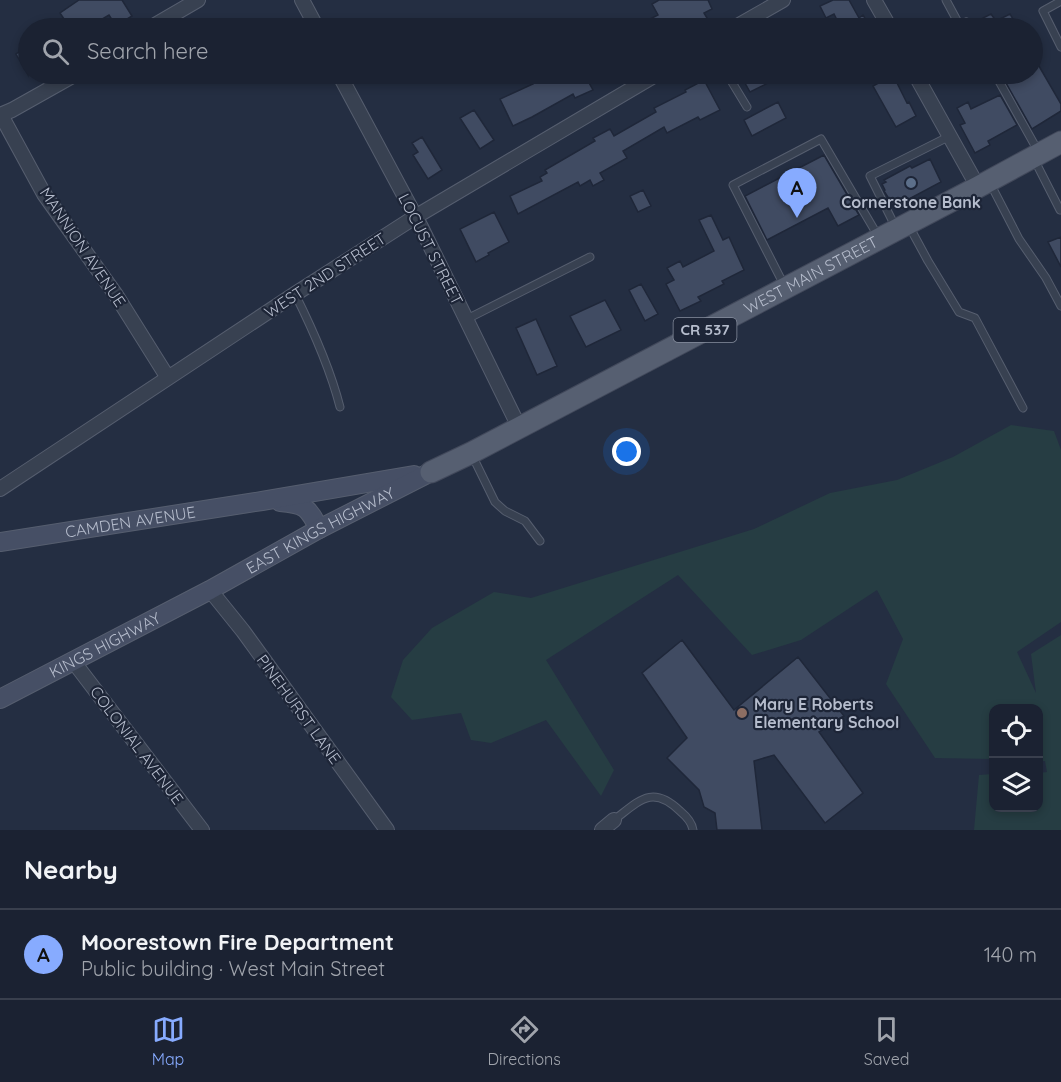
<!DOCTYPE html>
<html lang="en">
<head>
<meta charset="utf-8">
<style>
  :root { --surface:#1b2232; --page:#242a3a; --text:#f1f3f6; --muted:#a0a4ac; --line:#393f4d; --accent:#87abff }
  body { margin:0; font-family:Quicksand,sans-serif; background:var(--page); color:var(--text) }
  .controls { position:absolute; right:18px; bottom:18px; display:grid; overflow:hidden; border-radius:12px; box-shadow:0 3px 9px #0003 }
  .controls button { width:54px; height:54px; display:grid; place-items:center; padding:0; border:0; border-bottom:2px solid var(--line); background:var(--surface); color:var(--text); font:30px sans-serif }
  .you { position:absolute; left:627px; top:452px; width:21px; height:21px; margin:-15px; border:4px solid #fff; border-radius:50%; background:#1a73e8; box-shadow:0 0 0 9px #1a73e833 }
  .badge { display:grid; place-items:center; width:39px; height:39px; border-radius:50%; background:var(--accent); color:#111; font-size:20px; font-weight:700 }
  .pin { position:absolute; translate:-50% -50px; filter:drop-shadow(0 2px 3px #0008) }
  .pin::after { content:''; position:absolute; top:32px; width:21px; height:18px; background:inherit; clip-path:polygon(0 0,100% 0,50% 100%) }
  .list { margin:0; padding:0; list-style:none }
  h2 { display:flex; justify-content:space-between; align-items:center; height:78px; margin:0; padding:0 24px; font-size:26px }
  h2 small { font-size:20px; font-weight:400; color:var(--muted) }
  .list li { display:grid; grid-template-columns:39px 1fr auto; gap:18px; align-items:center; box-sizing:border-box; height:90px; padding:0 24px; border-top:2px solid var(--line) }
  .list b { display:block; font-size:22px; white-space:nowrap }
  .list p { margin:0; font-size:20px; white-space:nowrap; color:var(--muted) }
  .list em { font-size:20px; font-style:normal; color:var(--muted) }
  .icon { flex:none; width:33px; height:33px; fill:none; stroke:currentColor; stroke-width:2; stroke-linecap:round; stroke-linejoin:round }
  .map { position:relative; flex:none; width:1061px; height:830px; overflow:hidden }
  .search { position:absolute; background:var(--surface); box-shadow:0 3px 9px #0003; left:18px; right:18px; top:18px; height:66px; display:flex; align-items:center; gap:15px; box-sizing:border-box; padding:0 21px; border-radius:33px; color:var(--muted); font-size:22px }
  .sheet { height:168px; background:var(--surface) }
  nav { display:flex; justify-content:space-around; align-items:center; box-sizing:border-box; height:84px; border-top:2px solid var(--line); background:var(--surface); font-size:16px; color:var(--muted) }
  nav a { display:grid; justify-items:center; gap:3px }
  nav .on { color:var(--accent) }
  .map>svg:first-child { display:block }
  .green { fill:#263d43 }
  .building { fill:#404b62; stroke:#1f2739; stroke-width:1.5 }
  .lines { fill:none; stroke-linecap:round; stroke-linejoin:round }
  .lane-casing { stroke:#565e6f; stroke-width:9 }
  .street-casing { stroke:#565e6f; stroke-width:16 }
  .secondary-casing { stroke:#565e6f; stroke-width:20 }
  .primary-casing { stroke:#42495b; stroke-width:23 }
  .lane { stroke:#384151; stroke-width:7 }
  .street { stroke:#384151; stroke-width:14 }
  .secondary { stroke:#464f65; stroke-width:18 }
  .primary { stroke:#565f71; stroke-width:21 }
  .service-dot { fill:#5c6f8a; stroke:#1d2537; stroke-width:2 }
  .education-dot { fill:#8d6e63; stroke:#1d2537; stroke-width:2 }
  .labels { text-anchor:middle; stroke-width:4.5; stroke-linejoin:round; paint-order:stroke }
  .shield { fill:#1d2537; stroke:#878f9f; stroke-width:1.5 }
  .shield-label { font-size:15px; font-weight:bold; fill:#b5bccc }
  .poi-label { font-size:16px; font-weight:bold; fill:#b5bccc; stroke:#1d2537 }
  .street-label { font-size:16px; fill:#b5bccc; stroke:#1d2537 }
</style>
</head>
<body>
<div class="map">
<svg width="1061" height="830" viewBox="0 0 1061 830">
  <rect width="100%" height="100%" fill="#242e42"/>
  <path class="green" d="M1011 425 1054 431 1061 450V622L1017 652 1036 693 1031 654 1061 635V830H974L979 775 993 774 994 808H1038L1039 773 1047 772 1045 761H1039L1038 708H994L993 759 935 758 886 684 903 639 877 590 801 640 752 655 678 575 546 660 614 770 601 796 546 720 491 743 471 740 461 713 412 720 391 697 403 660 432 628 494 592 531 598 754 529 830 493 897 480 953 457Z"/>
  <path class="building" d="M79 0H122L132 16 116 26 109 15 87 28H70L60 13Z
    M659 0H708L712 9 704 13 707 18 683 28H633L658 15 652 4Z
    M833 0H849L859 18 863 15 871 28H840H841L834 14 826 18 820 6Z
    M991 14 996 21 1010 14 1018 28H982L985 27 981 19Z
    M28 46V75L16 54Z
    M1032 54 1061 104V111L1032 129 1001 74H1032Z
    M527 74H584L593 90 575 98 573 94 532 117 513 126 500 99 533 84Z
    M740 74H768L772 81 750 92Z
    M893 75 907 103 909 102 916 116 896 127 873 86Z
    M704 80 720 110 700 120 698 117 667 133 664 127 623 151 627 158 600 173 604 180 593 186 590 180 580 186 578 182 518 214 510 196 542 181 540 177 547 173 545 170 595 141 593 138 610 129 614 136 656 112 654 108 686 92 685 90Z
    M1000 95 1017 125 988 141 990 145 975 153 960 125 965 123 957 108 968 102 971 109Z
    M778 102 786 118 752 136 744 120Z
    M474 110 494 140 480 149 460 118Z
    M422 137 442 170 428 179 413 155 418 152 412 143Z
    M824 155 859 215 838 226 828 208 767 240 745 196Z
    M930 159 941 182 894 207 884 191 885 190 882 184 886 182 884 180 910 166 912 168Z
    M643 190 651 206 638 212 630 196Z
    M494 212 509 242 488 253 489 255 476 262 460 229Z
    M711 215 723 240 729 237 744 270 722 281 724 284 698 297 701 301 680 311 666 284 674 280 667 268 680 261 683 267 714 251 699 220Z
    M1061 237V267L1048 242Z
    M641 284 658 314 645 321 629 290Z
    M605 300 621 330 586 347 570 316Z
    M536 319 557 366 537 375 516 328Z
    M682 640 734 710 798 657 844 716 819 732 863 793 825 823 774 755 754 761 762 830H717L715 813 704 807 699 790 667 758 687 738 642 673Z"/>
  <g class="lines">
    <defs>
      <path id="lane" d="M946 0 960 26
        M1061 1 1043 11 1061 47
        M956 28 966 22 970 28
        M727 74 747 107
        M995 74 1038 151
        M1034 159 1060 210 1061 209
        M990 183 1019 239 1046 278 1061 306
        M909 226 928 261 959 312 975 318 1023 408
        M896 228 870 176 950 136
        M784 285 733 185 821 139 878 236
        M295 294C313 330 330 368 340 407
        M467 319 590 257
        M472 455 495 502 505 511 525 521 540 541
        M614 820C639 801 652 784 680 811 686 816 692 822 693 830"/>
      <path id="street" d="M302 0 317 28
        M874 0 890 28
        M150 28 198 0
        M734 28 783 0
        M339 74 421 227 519 427
        M915 74 978 187
        M0 115 12 110 76 74
        M1 115 44 194 116 295 168 378
        M0 489 295 294 415 217 657 74
        M210 590 243 631 387 830
        M73 661 202 830
        M602 830 614 820"/>
      <g id="secondary">
        <path d="M280 502C305 504 308 507 319 529"/>
        <path id="s1" d="M0 542 262 501 414 475"/>
        <path id="s2" d="M0 699 210 590 319 529 431 472"/>
      </g>
      <g id="primary">
        <path id="s3" d="M431 472 471 453 978 187 1061 142"/>
      </g>
    </defs>
    <use href="#lane" class="lane-casing"/>
    <use href="#street" class="street-casing"/>
    <use href="#secondary" class="secondary-casing"/>
    <use href="#primary" class="primary-casing"/>
    <use href="#lane" class="lane"/>
    <use href="#street" class="street"/>
    <use href="#secondary" class="secondary"/>
    <use href="#primary" class="primary"/>
  </g>
  <circle class="service-dot" cx="911" cy="183" r="6"/>
  <circle class="education-dot" cx="742" cy="713" r="6"/>
  <g class="labels">
    <rect class="shield" x="673.5" y="318" width="63" height="24" rx="4.5"/>
    <g class="shield-label">
      <text x="705" y="335">CR 537</text>
    </g>
    <g class="poi-label">
      <text x="911" y="208">Cornerstone Bank</text>
      <text x="754" y="710" text-anchor="start">Mary E Roberts<tspan x="754" dy="18">Elementary School</tspan></text>
    </g>
    <g class="street-label">
      <text transform="translate(83 247) rotate(56)" y="6">MANNION AVENUE</text>
      <text transform="translate(431 249) rotate(63)" y="6">LOCUST STREET</text>
      <text transform="translate(325 275) rotate(-33)" y="6">WEST 2ND STREET</text>
      <text dy="6" stroke="none"><textPath href="#s3" startOffset="428">WEST MAIN STREET</textPath></text>
      <text dy="6" stroke="none"><textPath href="#s1" startOffset="132">CAMDEN AVENUE</textPath></text>
      <text dy="6" stroke="none"><textPath href="#s2" startOffset="362">EAST KINGS HIGHWAY</textPath></text>
      <text dy="6" stroke="none"><textPath href="#s2" startOffset="118">KINGS HIGHWAY</textPath></text>
      <text transform="translate(299 709) rotate(54)" y="6">PINEHURST LANE</text>
      <text transform="translate(137 745) rotate(53)" y="6">COLONIAL AVENUE</text>
    </g>
  </g>
</svg>
<div class="controls">
<button><svg class="icon" aria-label="locate" viewBox="0 0 24 24"><circle cx="12" cy="12" r="6"/><path d="M12 2v4M12 18v4M2 12h4M18 12h4"/></svg></button>
<button><svg class="icon" aria-label="layers" viewBox="0 0 24 24"><path d="M12 4l9 5-9 5-9-5zM3 14l9 5 9-5"/></svg></button>
</div>
<div class="you"></div>
<div class="pin badge" style="left:797px;top:218px">A</div>
<div class="search"><svg class="icon" aria-label="search" viewBox="0 0 24 24"><circle cx="10" cy="10" r="6"/><path d="M15 15l6 6"/></svg>Search here</div>
</div>
<section class="sheet">
<h2>Nearby<small></small></h2>
<ul class="list">
<li><span class="badge">A</span><div><b>Moorestown Fire Department</b><p>Public building · West Main Street</p></div><em>140 m</em></li>
</ul>
</section>
<nav>
<a class="on"><svg class="icon" aria-label="map" viewBox="0 0 24 24"><path d="M3 6l6-2 6 2 6-2v14l-6 2-6-2-6 2zM9 4v14M15 6v14"/></svg>Map</a>
<a><svg class="icon" aria-label="directions" viewBox="0 0 24 24"><path d="M12 3l9 9-9 9-9-9zM9 14v-3h6M13 9l2 2-2 2"/></svg>Directions</a>
<a><svg class="icon" aria-label="saved" viewBox="0 0 24 24"><path d="M7 4h10v16l-5-4-5 4z"/></svg>Saved</a>
</nav>
</body>
</html>
